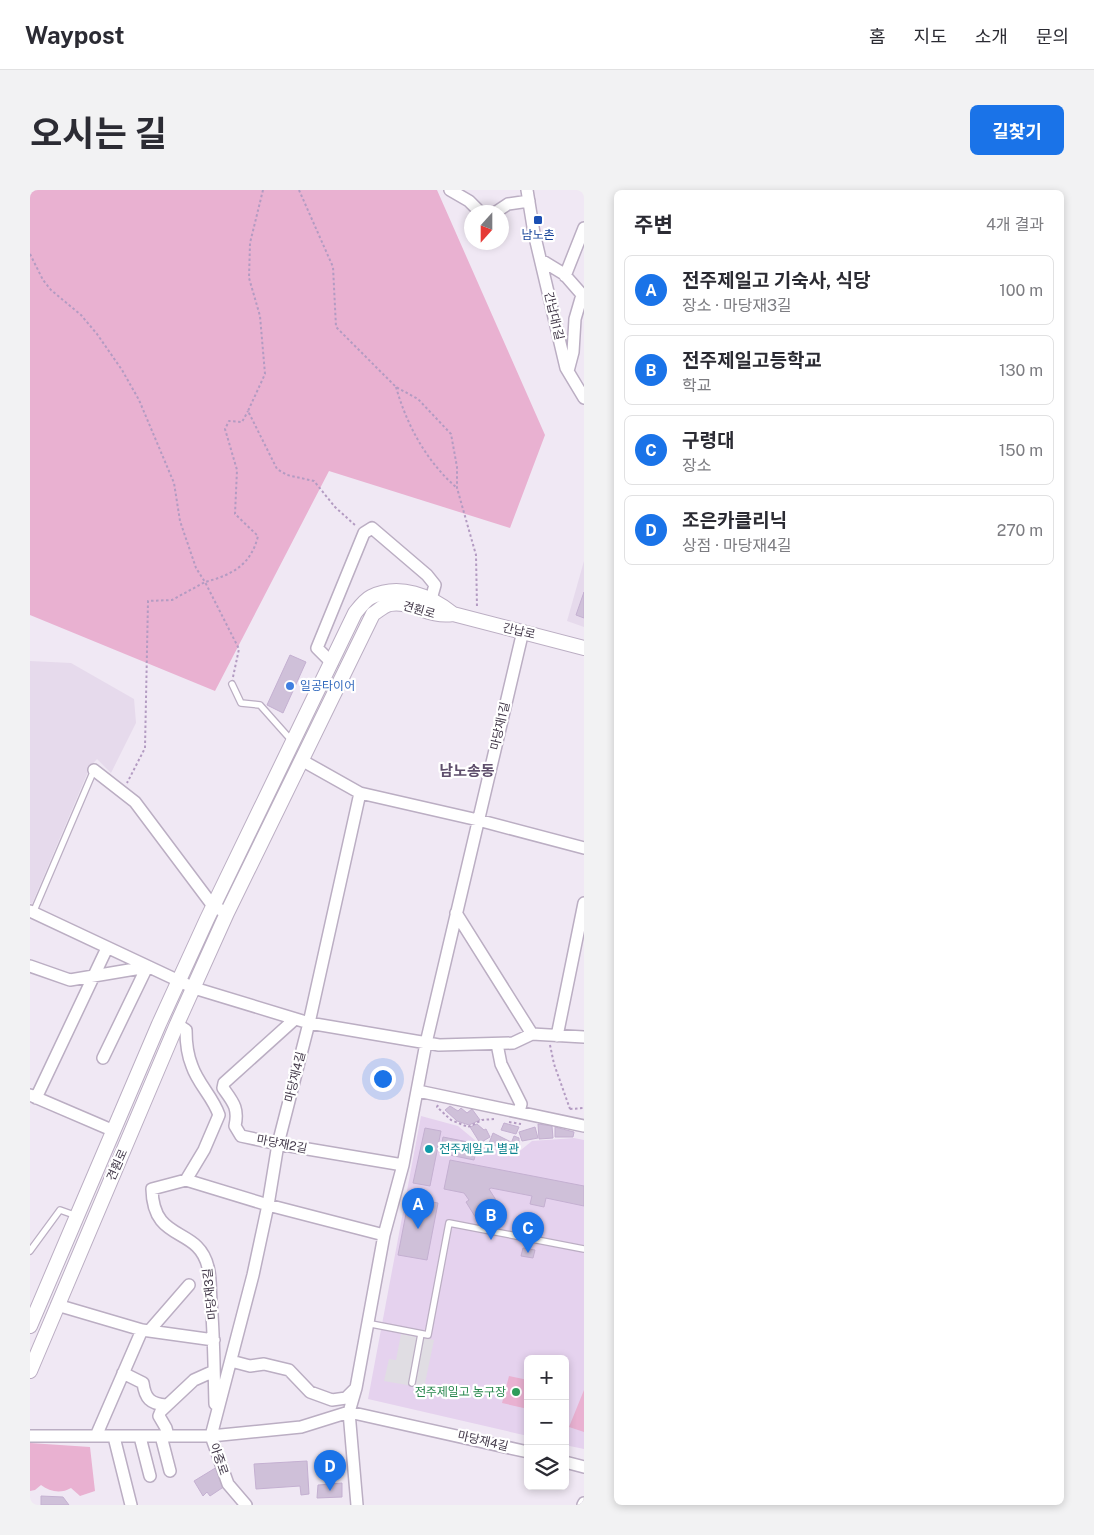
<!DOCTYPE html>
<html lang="ko">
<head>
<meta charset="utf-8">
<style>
  :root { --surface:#fff; --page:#f2f2f3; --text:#2b2b33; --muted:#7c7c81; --line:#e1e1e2; --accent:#1a73e8 }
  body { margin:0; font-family:"Public Sans","Noto Sans KR",sans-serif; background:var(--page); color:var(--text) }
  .controls { position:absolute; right:15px; bottom:15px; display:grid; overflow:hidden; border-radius:8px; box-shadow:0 2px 8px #0003 }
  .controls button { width:45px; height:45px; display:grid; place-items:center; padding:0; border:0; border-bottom:1px solid var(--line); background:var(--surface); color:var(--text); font:25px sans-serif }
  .compass { position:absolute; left:434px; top:15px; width:45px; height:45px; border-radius:50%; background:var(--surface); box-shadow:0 2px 8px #0003; rotate:201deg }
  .you { position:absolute; left:352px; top:888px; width:18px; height:18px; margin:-12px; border:4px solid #fff; border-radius:50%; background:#1a73e8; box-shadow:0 0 0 8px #1a73e833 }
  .badge { display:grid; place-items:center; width:32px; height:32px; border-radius:50%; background:var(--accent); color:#fff; font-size:16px; font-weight:700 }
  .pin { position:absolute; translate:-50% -41px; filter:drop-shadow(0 1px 2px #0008) }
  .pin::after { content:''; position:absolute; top:26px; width:18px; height:15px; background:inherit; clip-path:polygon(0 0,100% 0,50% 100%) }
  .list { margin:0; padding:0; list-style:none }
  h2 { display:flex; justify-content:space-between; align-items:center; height:65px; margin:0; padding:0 20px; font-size:21px }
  h2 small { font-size:16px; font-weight:400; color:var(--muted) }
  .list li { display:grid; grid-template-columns:32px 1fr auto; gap:15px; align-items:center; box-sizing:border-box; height:70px; margin:0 10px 10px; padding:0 10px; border:1px solid var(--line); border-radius:8px }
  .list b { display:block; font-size:19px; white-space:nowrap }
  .list p { margin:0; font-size:16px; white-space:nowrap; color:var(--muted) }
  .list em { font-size:16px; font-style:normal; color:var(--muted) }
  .icon { flex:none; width:28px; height:28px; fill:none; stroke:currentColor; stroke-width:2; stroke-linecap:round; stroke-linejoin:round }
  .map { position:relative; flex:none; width:554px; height:1315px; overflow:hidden; border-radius:8px }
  header { display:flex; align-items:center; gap:30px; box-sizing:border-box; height:70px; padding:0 25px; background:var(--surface); border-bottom:1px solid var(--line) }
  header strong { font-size:24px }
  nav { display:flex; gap:28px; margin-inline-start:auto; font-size:18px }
  .intro { display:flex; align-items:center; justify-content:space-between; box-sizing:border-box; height:120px; padding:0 30px }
  h1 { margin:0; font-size:35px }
  .button { padding:12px 22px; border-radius:8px; background:var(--accent); color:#fff; font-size:18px; font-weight:700 }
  main { display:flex; gap:30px; padding:0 30px }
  aside { flex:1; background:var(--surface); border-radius:8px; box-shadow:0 2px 8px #0003 }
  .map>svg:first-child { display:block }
  .residential { fill:#e6daec }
  .education { fill:#e5d2ee }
  .green { fill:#e9b1d1 }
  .parking { fill:#e0dde3 }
  .building { fill:#cfc0d9; stroke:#c4b0d1 }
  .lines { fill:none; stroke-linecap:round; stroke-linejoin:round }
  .service-casing { stroke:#bbaec3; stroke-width:8 }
  .minor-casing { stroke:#bbaec3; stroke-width:14 }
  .tertiary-casing { stroke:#bbaec3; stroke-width:16 }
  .path { stroke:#b39bc2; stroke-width:2; stroke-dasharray:2.5 2.5; stroke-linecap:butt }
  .service { stroke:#fff; stroke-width:5.5 }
  .minor { stroke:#fff; stroke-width:11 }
  .tertiary { stroke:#fff; stroke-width:14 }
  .transit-dot { fill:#1a4fb4; stroke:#fff; stroke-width:2 }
  .shop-dot { fill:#3f7fe0; stroke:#fff; stroke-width:2 }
  .culture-dot { fill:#0f9aa8; stroke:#fff; stroke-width:2 }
  .leisure-dot { fill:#2e9e5b; stroke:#fff; stroke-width:2 }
  .labels { text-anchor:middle; stroke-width:4.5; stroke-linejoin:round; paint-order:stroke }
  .transit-label { font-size:12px; fill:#164399; stroke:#fff }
  .street-label { font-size:12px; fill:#413748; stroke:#fff }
  .shop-label { font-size:12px; fill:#366cbe; stroke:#fff; text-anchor:start }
  .culture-label { font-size:12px; fill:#0d838f; stroke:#fff; text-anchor:start }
  .leisure-label { font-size:12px; fill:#27864d; stroke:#fff; text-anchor:end }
  .quarter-label { font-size:15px; font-weight:bold; fill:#5e4e6b; stroke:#fff }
</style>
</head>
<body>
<header>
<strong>Waypost</strong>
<nav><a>홈</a><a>지도</a><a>소개</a><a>문의</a></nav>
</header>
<div class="intro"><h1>오시는 길</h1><a class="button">길찾기</a></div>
<main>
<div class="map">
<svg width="554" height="1315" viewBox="0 0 554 1315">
  <rect width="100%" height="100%" fill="#f0e8f4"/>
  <path class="residential" d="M554 371V437L537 431Z
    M0 471 41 473 104 509 106 533 81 583 67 569 60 577 2 714 0 713Z"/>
  <path class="education" d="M391 926 428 936 452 956 486 964 502 951 544 948 554 950V1259L535 1255V1169H498V1246L338 1209Z"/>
  <path class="green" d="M0 0H407L515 245 480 338 299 281 185 501 0 425Z
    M479 1186 498 1190V1219L472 1213Z
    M554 1200V1242L539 1237Z
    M0 1253 60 1257 65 1301 50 1306 41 1298C31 1304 20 1302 11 1295L5 1300 0 1301Z"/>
  <path class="parking" d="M371 1144 404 1150 394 1198 354 1191 359 1169 366 1170Z"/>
  <path class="building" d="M554 402V428L546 425Z
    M260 465 276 472 253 523 237 515Z
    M420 916 428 921 431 918 437 923 442 919 450 930 439 935 427 931 415 920Z
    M474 933 489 937 486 944 471 940Z
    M447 934 454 940 456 939 460 947 450 953 440 937Z
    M508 934 522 936 523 948 509 949Z
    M505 937 508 948 492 951 489 942Z
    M525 937 544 942 543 947H525Z
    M395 938 411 941 400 996 383 993Z
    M463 943 481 952 477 961 459 953Z
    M484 946 489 948V958L485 962 478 961Z
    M413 947 448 954 444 970 410 963Z
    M420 970 554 996V1016L516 1008 514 1017 500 1014 502 1006 461 998 459 999 471 1018 449 1033 436 1012 439 1010 434 1003 414 999Z
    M379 1008 408 1013 397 1070 368 1065Z
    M493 1058 505 1060 503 1068 491 1066Z
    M277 1271 279 1304 271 1305 270 1296 226 1299 224 1274Z
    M187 1277 192 1287 190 1289 195 1296 180 1306 177 1302 173 1306 164 1291Z
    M312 1293V1307L287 1308 288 1295Z
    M11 1306 33 1307 39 1315H11Z"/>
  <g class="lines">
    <defs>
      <path id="service" d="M202 494 211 513 230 515 262 551
        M3 723 64 580
        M0 1061 30 1020 47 1026
        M336 1133 398 1145 419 1033 554 1059
        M382 1193 391 1144"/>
      <path id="minor" d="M420 0 439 11 450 22
        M497 0 504 43 536 178 554 208
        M466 22 478 14 499 11
        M511 70 534 84 554 107
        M535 86 554 38
        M538 181 543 162 545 129 552 105
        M302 473 287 458 334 343 342 338 397 385 405 395 401 409
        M273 571 330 603 448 630 554 658
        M64 580 105 612 183 716 197 723
        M0 721 164 798 279 833 409 855 483 853 502 844 554 847
        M426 723 502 844
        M0 776 40 790 117 777
        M265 829 194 893 193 898C203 912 209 918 205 936L211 946 248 954 373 975
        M147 834 156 840C156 853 157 864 162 876 168 894 183 907 189 925L174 960 156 990
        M527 846 554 713
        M467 854 471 874 491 914 489 922
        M73 868 117 777
        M388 901 554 936
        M0 905 84 941
        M6 908 77 758
        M27 1115 112 1140 184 1150
        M119 1141 159 1095
        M201 1171 220 1176 234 1174 259 1180 280 1202 302 1210 316 1208 325 1199
        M93 1183 113 1193C115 1208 120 1214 136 1215
        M185 1214C184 1180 184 1145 181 1111 180 1100 181 1087 178 1077 168 1035 123 1054 122 999L156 990 238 1015 354 1045
        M0 1246H181L271 1237 319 1222 498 1262
        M66 1246 112 1140
        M131 1246 140 1281
        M138 1246 136 1238 129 1226 131 1221 164 1190 184 1181
        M84 1247 101 1315
        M110 1247 120 1286
        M535 1272 554 1277
        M216 1315 198 1294 181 1246 223 1085 238 1015 248 954 279 833 330 603
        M327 1315 319 1222 326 1198 354 1045 373 975 396 853 493 441
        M553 1315 554 1313"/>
      <path id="tertiary" d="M0 1136 129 834 177 729 325 423C329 418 335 410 341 407 369 393 401 406 423 424L554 458
        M0 1181 147 834 197 723 343 424C348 421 354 415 360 414 381 410 398 428 423 424"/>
    </defs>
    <use href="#service" class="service-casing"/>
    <use href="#minor" class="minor-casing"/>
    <use href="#tertiary" class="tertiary-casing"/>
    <path class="path" d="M233 0 220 53 219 88 230 126 235 184 218 221 247 279 257 285 284 291 305 317 326 336
      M269 0 303 77 306 137 366 197 388 209 421 244 427 277V298L446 365 447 418
      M0 64 13 90 21 100 51 125 67 144 92 180 109 210 144 293 150 331 166 378 175 392 142 410 118 411 115 558 97 593
      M366 197C377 236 397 272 427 298
      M203 487 209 459 175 392C202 385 221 375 228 346L205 324 207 280 195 239 199 231 212 232 218 221
      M520 855 524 874 540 919
      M408 915 407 917 421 930 438 937 452 930 464 929
      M540 919 554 918
      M479 932 491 934"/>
    <use href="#service" class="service"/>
    <use href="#minor" class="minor"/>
    <use href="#tertiary" class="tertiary"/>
  </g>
  <rect class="transit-dot" x="503" y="25" width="10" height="10" rx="2.5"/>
  <circle class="shop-dot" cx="260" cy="496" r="5"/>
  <circle class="culture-dot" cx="399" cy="959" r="5"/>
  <circle class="leisure-dot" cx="486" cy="1202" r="5"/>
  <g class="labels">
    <g class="transit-label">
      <text x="508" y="49">남노촌</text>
    </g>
    <g class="street-label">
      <text transform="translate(524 126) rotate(77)" y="4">간납대1길</text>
      <text transform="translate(389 420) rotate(16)" y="4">견훤로</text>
      <text transform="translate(489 441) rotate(13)" y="4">간납로</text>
      <text transform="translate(470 536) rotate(-77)" y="4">마당재1길</text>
      <text transform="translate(265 887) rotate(-76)" y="4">마당재4길</text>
      <text transform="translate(252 954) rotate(11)" y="4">마당재2길</text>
      <text transform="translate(87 975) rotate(-66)" y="4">견훤로</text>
      <text transform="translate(180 1104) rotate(-96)" y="4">마당재3길</text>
      <text transform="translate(453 1251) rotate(13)" y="4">마당재4길</text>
      <text transform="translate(189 1269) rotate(71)" y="4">아중로</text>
    </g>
    <g class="shop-label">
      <text x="270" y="500">일공타이어</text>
    </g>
    <g class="culture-label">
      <text x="409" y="963">전주제일고 별관</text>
    </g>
    <g class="leisure-label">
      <text x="476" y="1206">전주제일고 농구장</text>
    </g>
    <g class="quarter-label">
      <text x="437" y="586">남노송동</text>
    </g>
  </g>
</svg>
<div class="controls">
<button>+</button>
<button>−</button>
<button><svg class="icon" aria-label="layers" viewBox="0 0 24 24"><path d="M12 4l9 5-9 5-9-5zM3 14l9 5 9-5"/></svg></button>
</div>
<svg class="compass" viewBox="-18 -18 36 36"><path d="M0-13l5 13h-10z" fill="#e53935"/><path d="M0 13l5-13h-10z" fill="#7c7c81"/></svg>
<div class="you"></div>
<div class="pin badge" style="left:388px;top:1039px">A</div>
<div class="pin badge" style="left:461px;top:1050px">B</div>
<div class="pin badge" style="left:498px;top:1063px">C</div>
<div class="pin badge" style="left:300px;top:1301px">D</div>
</div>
<aside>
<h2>주변<small>4개 결과</small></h2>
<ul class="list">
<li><span class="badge">A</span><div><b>전주제일고 기숙사, 식당</b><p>장소 · 마당재3길</p></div><em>100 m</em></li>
<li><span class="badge">B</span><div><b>전주제일고등학교</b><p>학교</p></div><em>130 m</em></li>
<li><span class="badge">C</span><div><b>구령대</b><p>장소</p></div><em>150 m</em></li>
<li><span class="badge">D</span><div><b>조은카클리닉</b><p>상점 · 마당재4길</p></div><em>270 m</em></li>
</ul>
</aside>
</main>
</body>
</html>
